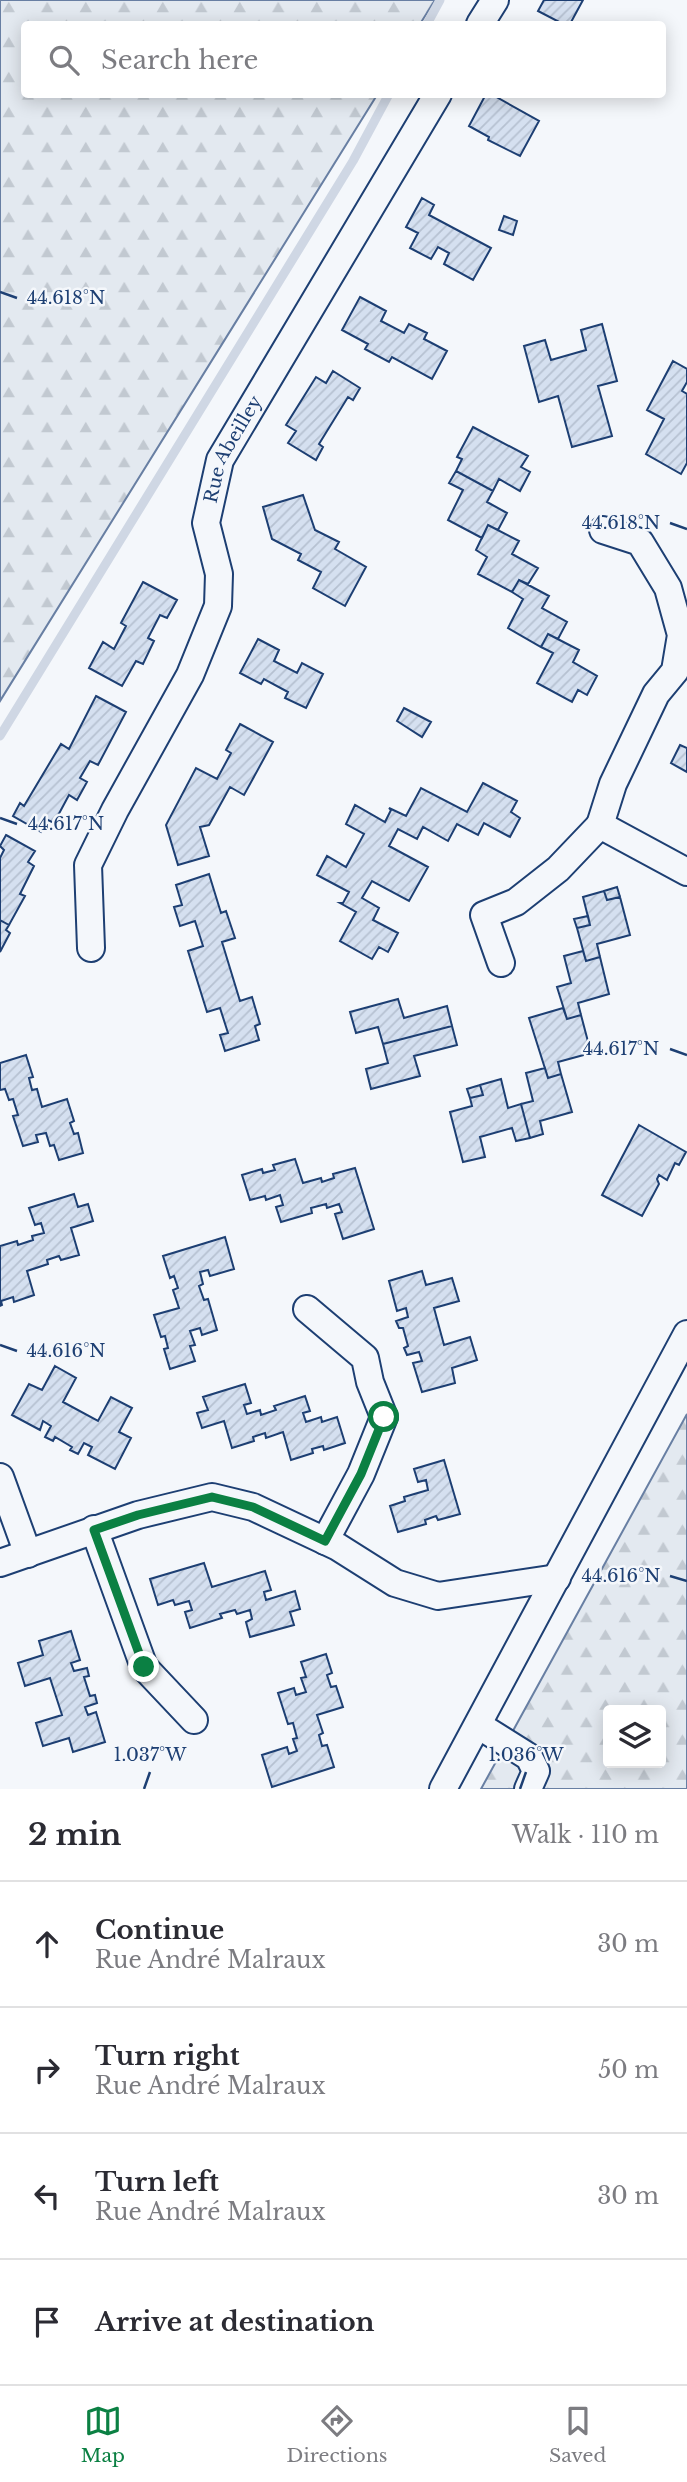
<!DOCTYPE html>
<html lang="en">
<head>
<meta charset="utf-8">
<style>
  :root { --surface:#fff; --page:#f2f2f3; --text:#2b2b33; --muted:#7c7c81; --line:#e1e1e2; --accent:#0b8043 }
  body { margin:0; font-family:"Libre Baskerville",serif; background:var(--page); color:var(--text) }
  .controls { position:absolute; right:21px; bottom:21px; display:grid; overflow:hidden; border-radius:7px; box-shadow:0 4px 18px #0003 }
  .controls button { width:63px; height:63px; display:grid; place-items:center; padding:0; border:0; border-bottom:2px solid var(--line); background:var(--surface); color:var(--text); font:35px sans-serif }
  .stop { position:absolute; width:21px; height:21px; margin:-16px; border:5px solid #0b8043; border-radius:50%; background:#fff }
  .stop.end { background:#0b8043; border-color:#fff; box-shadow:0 2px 7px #0008 }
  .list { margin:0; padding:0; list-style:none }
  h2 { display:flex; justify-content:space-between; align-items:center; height:91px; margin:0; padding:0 28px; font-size:30px }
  h2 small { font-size:23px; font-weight:400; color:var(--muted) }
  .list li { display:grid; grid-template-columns:46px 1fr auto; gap:21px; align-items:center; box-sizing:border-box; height:126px; padding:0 28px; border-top:2px solid var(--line) }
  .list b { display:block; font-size:26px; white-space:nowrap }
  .list p { margin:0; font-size:23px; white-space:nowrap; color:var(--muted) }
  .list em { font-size:23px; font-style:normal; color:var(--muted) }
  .icon { flex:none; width:38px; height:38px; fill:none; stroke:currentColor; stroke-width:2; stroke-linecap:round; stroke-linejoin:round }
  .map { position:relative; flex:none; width:687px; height:1789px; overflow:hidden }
  .search { position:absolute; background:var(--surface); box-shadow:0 4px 18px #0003; left:21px; right:21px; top:21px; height:77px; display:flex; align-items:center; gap:18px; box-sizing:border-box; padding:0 24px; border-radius:7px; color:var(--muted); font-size:26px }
  .sheet { height:595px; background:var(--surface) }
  nav { display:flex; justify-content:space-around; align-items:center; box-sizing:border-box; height:98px; border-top:2px solid var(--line); background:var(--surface); font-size:19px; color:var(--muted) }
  nav a { display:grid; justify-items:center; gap:4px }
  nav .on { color:var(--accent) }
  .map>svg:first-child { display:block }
  .forest { fill:url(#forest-firs); stroke:#687fa3; stroke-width:2; fill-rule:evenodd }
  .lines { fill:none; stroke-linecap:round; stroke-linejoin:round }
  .stream { stroke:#cfd7e4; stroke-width:9 }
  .building { fill:url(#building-hatch); stroke:#1d3f73; stroke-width:2 }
  .street-casing { stroke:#1d3f73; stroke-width:30 }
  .street { stroke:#f4f7fb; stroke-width:26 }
  .route { stroke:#0b8043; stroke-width:9 }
  .ticks { fill:none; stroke:#1d3f73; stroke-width:2.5 }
  .labels { text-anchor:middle; stroke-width:5; stroke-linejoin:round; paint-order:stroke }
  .street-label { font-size:18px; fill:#1d3f73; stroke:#f4f7fb }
  .ticks-label { font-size:18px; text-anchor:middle; fill:#1d3f73; stroke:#f4f7fb; stroke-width:5; stroke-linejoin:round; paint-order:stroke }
</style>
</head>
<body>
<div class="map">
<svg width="687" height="1789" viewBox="0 0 687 1789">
  <defs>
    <pattern id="forest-firs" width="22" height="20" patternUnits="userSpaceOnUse" patternTransform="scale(1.75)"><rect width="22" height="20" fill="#e3e9f0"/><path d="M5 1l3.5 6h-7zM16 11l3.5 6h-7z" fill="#c2c9d1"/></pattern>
    <pattern id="building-hatch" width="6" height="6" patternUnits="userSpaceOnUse" patternTransform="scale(1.75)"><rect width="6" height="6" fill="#d5e0f0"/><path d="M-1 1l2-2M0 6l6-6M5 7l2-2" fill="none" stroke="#b6c1d1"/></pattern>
  </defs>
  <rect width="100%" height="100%" fill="#f4f7fb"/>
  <path class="forest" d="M0 0H435L420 24H24V94L377 95 0 701Z
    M687 1414V1789H481ZM608 1710H661V1763H608Z"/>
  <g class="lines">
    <path class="stream" d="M427 24 440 0
      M0 736 353 161 389 94"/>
  </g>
  <path class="building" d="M544 0H583L570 24H563L538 11Z
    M486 94H491L539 121 520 156 488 140 489 137 469 126Z
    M422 198 434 205 429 215 491 248 473 280 444 264 449 253 438 247 431 259 410 248 418 233 406 227Z
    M504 216 517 221 513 235 499 230Z
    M360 297 386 311 381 321 404 333 409 324 427 333 424 339 447 351 432 379 392 357 389 362 365 349 368 344 342 330Z
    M602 324 617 381 598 386 612 436 572 447 558 396 539 402 524 346 545 340 551 360 586 350 581 330Z
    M673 361 687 369V382L682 391 687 394V463L681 474 646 454 664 419 647 410Z
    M333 371 360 388 353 400 348 397 319 444 323 447 316 460 288 443 296 431 286 425 316 377 326 383Z
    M473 427 528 456 521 467 530 472 520 491 499 479 493 491 456 471 462 459 457 457Z
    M456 471 493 491 487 502 507 513 498 530 488 525 482 538 448 520 463 490 449 483Z
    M303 495 315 530 339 542 335 549 366 567 345 606 313 588 321 572 298 560 301 554 272 539 263 507Z
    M488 525 519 541 512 554 538 568 528 584 519 580 512 592 478 574 487 557 476 550Z
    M519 580 549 596 542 608 567 622 558 639 548 634 541 647 508 628 523 599 512 592Z
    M143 582 177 600 167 618 160 615 148 638 154 641 143 664 136 661 122 686 89 668 103 642 114 649 126 626 121 623Z
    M548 634 579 650 573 662 597 676 587 695 578 690 572 702 537 683 553 653 541 647Z
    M258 639 279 650 274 661 297 673 302 663 323 674 306 708 285 698 288 692 264 679 261 684 240 673Z
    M96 696 126 712 98 765 90 761 80 778 87 782 77 800 69 795 54 823 48 820 41 832 13 816 20 803 24 806 61 744 69 749Z
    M404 708 431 722 422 737 397 721Z
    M240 724 273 742 244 795 230 787 209 825 200 827 209 856 178 865 166 825 196 768 217 779 231 753 226 750Z
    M680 745 687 748V772L671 763Z
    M483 783 517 801 511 812 520 818 510 837 484 823 478 835 457 824 448 841 423 827 417 839 398 829 389 846 428 867 409 901 372 881 362 898 379 908 373 920 398 933 388 952 379 947 372 959 340 941 356 912 340 903H343L349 892 317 875 327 856 346 867 364 834 346 824 355 805 385 822 391 810 389 808 406 816 421 788 467 812Z
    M6 835 35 851 28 862 34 866 20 894 25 896 9 925 0 920V858L4 850 0 846Z
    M209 874 221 913 226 911 235 938 222 942 240 1001 252 997 260 1024 255 1026 259 1040 225 1051 220 1035 228 1033 220 1008 207 1012 188 951 203 946 195 921 180 926 174 907 182 905 176 885Z
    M617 887 620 897 607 900 604 891Z
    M604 891 607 900 620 897 630 935 597 944 600 957 586 961 577 928 590 925 583 897Z
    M588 916 590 925 577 928 574 919Z
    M0 920 9 925 6 930 10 933 0 952Z
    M583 951 586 961 600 957 609 994 578 1003 581 1015 567 1019 557 987 571 983 564 956Z
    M398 999 404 1018 447 1006 452 1026 383 1044 378 1027 356 1033 350 1012Z
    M563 1008 567 1019 581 1015 591 1053 558 1062 561 1074 548 1078 529 1018Z
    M452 1026 457 1045 414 1056 420 1076 371 1089 366 1069 388 1063 383 1044Z
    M26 1055 33 1077 29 1078 32 1090 37 1089 42 1107 67 1099 74 1121 70 1123 74 1134 78 1133 83 1153 59 1160 54 1145 50 1146 46 1133 36 1135 38 1142 23 1146 13 1116 18 1115 13 1099 9 1100 5 1089 0 1090V1063Z
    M545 1068 548 1078 561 1074 572 1112 540 1121 543 1134 530 1138 521 1104 533 1101 526 1073Z
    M501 1079 508 1108 521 1104 530 1138 516 1141 512 1128 480 1137 485 1157 463 1162 450 1112 472 1106 470 1098 483 1095 480 1085Z
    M480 1085 483 1095 470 1098 467 1089Z
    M639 1125 686 1152 679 1165 675 1163 667 1180 659 1175 657 1179 659 1184 642 1216 602 1195Z
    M295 1159 303 1183 321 1178 322 1182 334 1178 333 1174 355 1168 374 1229 343 1239 335 1214 342 1212 339 1204 327 1208 326 1204 311 1208 312 1213 281 1222 276 1207 283 1205 280 1195 266 1200 265 1196 250 1200 242 1175 262 1169 263 1173 275 1170 273 1165Z
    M74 1194 78 1207 88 1204 93 1221 71 1228 79 1255 61 1260 59 1256 47 1260 48 1264 27 1271 34 1295 14 1302 13 1297 1 1301 2 1305 0 1306V1246L17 1241 18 1245 33 1240 32 1236 44 1233 41 1223 35 1225 29 1208Z
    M225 1237 234 1269 210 1276 208 1270 200 1272 203 1284 199 1286 204 1300 208 1299 217 1330 202 1335 200 1328 190 1331 195 1345 190 1346 195 1361 170 1369 164 1349 168 1348 165 1336 161 1337 154 1315 179 1308 173 1290 178 1288 174 1276 170 1278 163 1256Z
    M422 1271 426 1285 452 1278 459 1301 434 1308 444 1345 470 1337 477 1360 452 1368 455 1383 422 1392 413 1363 422 1361 419 1352 407 1355 404 1348 408 1346 403 1328H399L396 1321 408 1317 406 1308 397 1311 389 1281Z
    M55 1366 76 1378 63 1402 98 1421 111 1397 132 1408 119 1432 131 1438 115 1469 88 1455 92 1447 84 1443 78 1454 70 1450 72 1447 55 1437 53 1441 45 1437 51 1426 43 1421 40 1430 12 1415 29 1384 42 1390Z
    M245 1384 251 1403 244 1405 247 1414 260 1410 261 1415 276 1410 274 1406 305 1396 310 1411 303 1413 306 1422 321 1417 322 1422 337 1417 345 1443 324 1450 323 1446 312 1449 313 1453 291 1460 283 1432 266 1438 265 1433 253 1437 254 1441 232 1448 224 1421 202 1428 197 1413 208 1410 203 1397Z
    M444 1460 460 1514 438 1520 436 1516 425 1520 426 1524 398 1532 390 1506 405 1501 404 1497 428 1490 426 1480 418 1482 414 1469Z
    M204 1563 212 1587 265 1571 271 1590 264 1592 266 1600 295 1591 300 1609 290 1612 294 1625 250 1637 246 1622 252 1619 250 1610 237 1614 235 1610 220 1614 222 1618 190 1628 185 1612 192 1610 189 1601 175 1605 173 1600 158 1605 150 1579Z
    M71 1631 80 1660 71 1663 74 1671 87 1668 89 1676 84 1677 90 1696 95 1695 97 1703 85 1707 88 1715 96 1712 105 1742 73 1752 69 1738 43 1746 36 1723 62 1715 50 1678 25 1686 18 1663 43 1655 39 1641Z
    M326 1654 332 1673 327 1675 331 1687 336 1686 343 1707 317 1715 323 1733 319 1735 322 1746 327 1745 334 1767 272 1787 262 1755 287 1747 289 1754 297 1751 293 1739 297 1738 293 1723 288 1724 278 1693 294 1688 296 1695 306 1692 301 1678 306 1677 301 1662Z"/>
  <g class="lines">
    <defs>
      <g id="street">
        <path d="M480 24 495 0"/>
        <path d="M600 825 613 784 656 694 675 671 681 635 668 588 640 542 603 530"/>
        <path id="s1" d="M91 948 88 865 115 810 190 675 218 606 219 574 206 523 220 460 438 94"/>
        <path d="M501 963 484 915 516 902 558 869 600 825 687 872"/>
        <path d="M307 1309 365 1358 370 1382 384 1417 361 1474 325 1541"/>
        <path d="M0 1477 28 1554"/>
        <path d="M94 1529 144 1667 194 1720"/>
        <path d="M0 1563 138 1515 212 1497 253 1507 338 1547 395 1583 438 1596 557 1578"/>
        <path d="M478 1725 529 1757 536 1771 528 1789"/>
        <path d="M443 1789 687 1334"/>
      </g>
    </defs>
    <use href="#street" class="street-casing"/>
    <use href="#street" class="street"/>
  </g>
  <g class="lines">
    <path class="route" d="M144 1667 94 1530 138 1515 212 1497 253 1507 325 1541 361 1474 384 1417"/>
  </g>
  <path class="ticks" d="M0 292 17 298M670 523 687 529M0 818 17 824M670 1049 687 1055M0 1345 17 1351M670 1576 687 1581M144 1789 150 1772M520 1789 526 1772"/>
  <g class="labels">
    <g class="street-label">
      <text dy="6" stroke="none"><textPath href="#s1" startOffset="537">Rue Abeilley</textPath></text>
    </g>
  </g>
  <g class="ticks-label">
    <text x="66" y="304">44.618°N</text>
    <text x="621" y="529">44.618°N</text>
    <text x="66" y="830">44.617°N</text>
    <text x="621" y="1055">44.617°N</text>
    <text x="66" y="1357">44.616°N</text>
    <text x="621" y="1582">44.616°N</text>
    <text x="150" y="1761">1.037°W</text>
    <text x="526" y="1761">1.036°W</text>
  </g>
</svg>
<div class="controls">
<button><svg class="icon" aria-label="layers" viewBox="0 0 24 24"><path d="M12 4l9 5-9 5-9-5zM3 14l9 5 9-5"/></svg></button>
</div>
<div class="stop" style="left:384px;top:1417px"></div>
<div class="stop end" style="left:144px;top:1667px"></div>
<div class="search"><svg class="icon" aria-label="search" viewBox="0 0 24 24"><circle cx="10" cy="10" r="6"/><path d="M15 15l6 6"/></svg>Search here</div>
</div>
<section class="sheet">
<h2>2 min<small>Walk · 110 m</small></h2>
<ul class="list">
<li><svg class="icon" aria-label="ahead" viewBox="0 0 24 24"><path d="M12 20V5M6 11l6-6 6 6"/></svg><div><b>Continue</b><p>Rue André Malraux</p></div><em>30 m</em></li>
<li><svg class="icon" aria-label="right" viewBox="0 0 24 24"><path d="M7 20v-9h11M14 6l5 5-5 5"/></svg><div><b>Turn right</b><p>Rue André Malraux</p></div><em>50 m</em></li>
<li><svg class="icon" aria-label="left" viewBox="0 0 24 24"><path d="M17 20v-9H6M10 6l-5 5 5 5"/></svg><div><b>Turn left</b><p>Rue André Malraux</p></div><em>30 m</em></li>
<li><svg class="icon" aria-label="arrive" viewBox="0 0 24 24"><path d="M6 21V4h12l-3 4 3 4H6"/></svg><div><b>Arrive at destination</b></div></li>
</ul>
</section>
<nav>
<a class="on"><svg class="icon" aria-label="map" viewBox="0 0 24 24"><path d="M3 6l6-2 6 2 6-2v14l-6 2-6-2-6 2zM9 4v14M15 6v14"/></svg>Map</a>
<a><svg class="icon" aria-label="directions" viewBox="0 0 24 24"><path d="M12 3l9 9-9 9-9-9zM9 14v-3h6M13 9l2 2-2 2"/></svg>Directions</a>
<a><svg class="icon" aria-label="saved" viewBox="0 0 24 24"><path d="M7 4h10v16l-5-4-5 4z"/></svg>Saved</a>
</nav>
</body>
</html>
